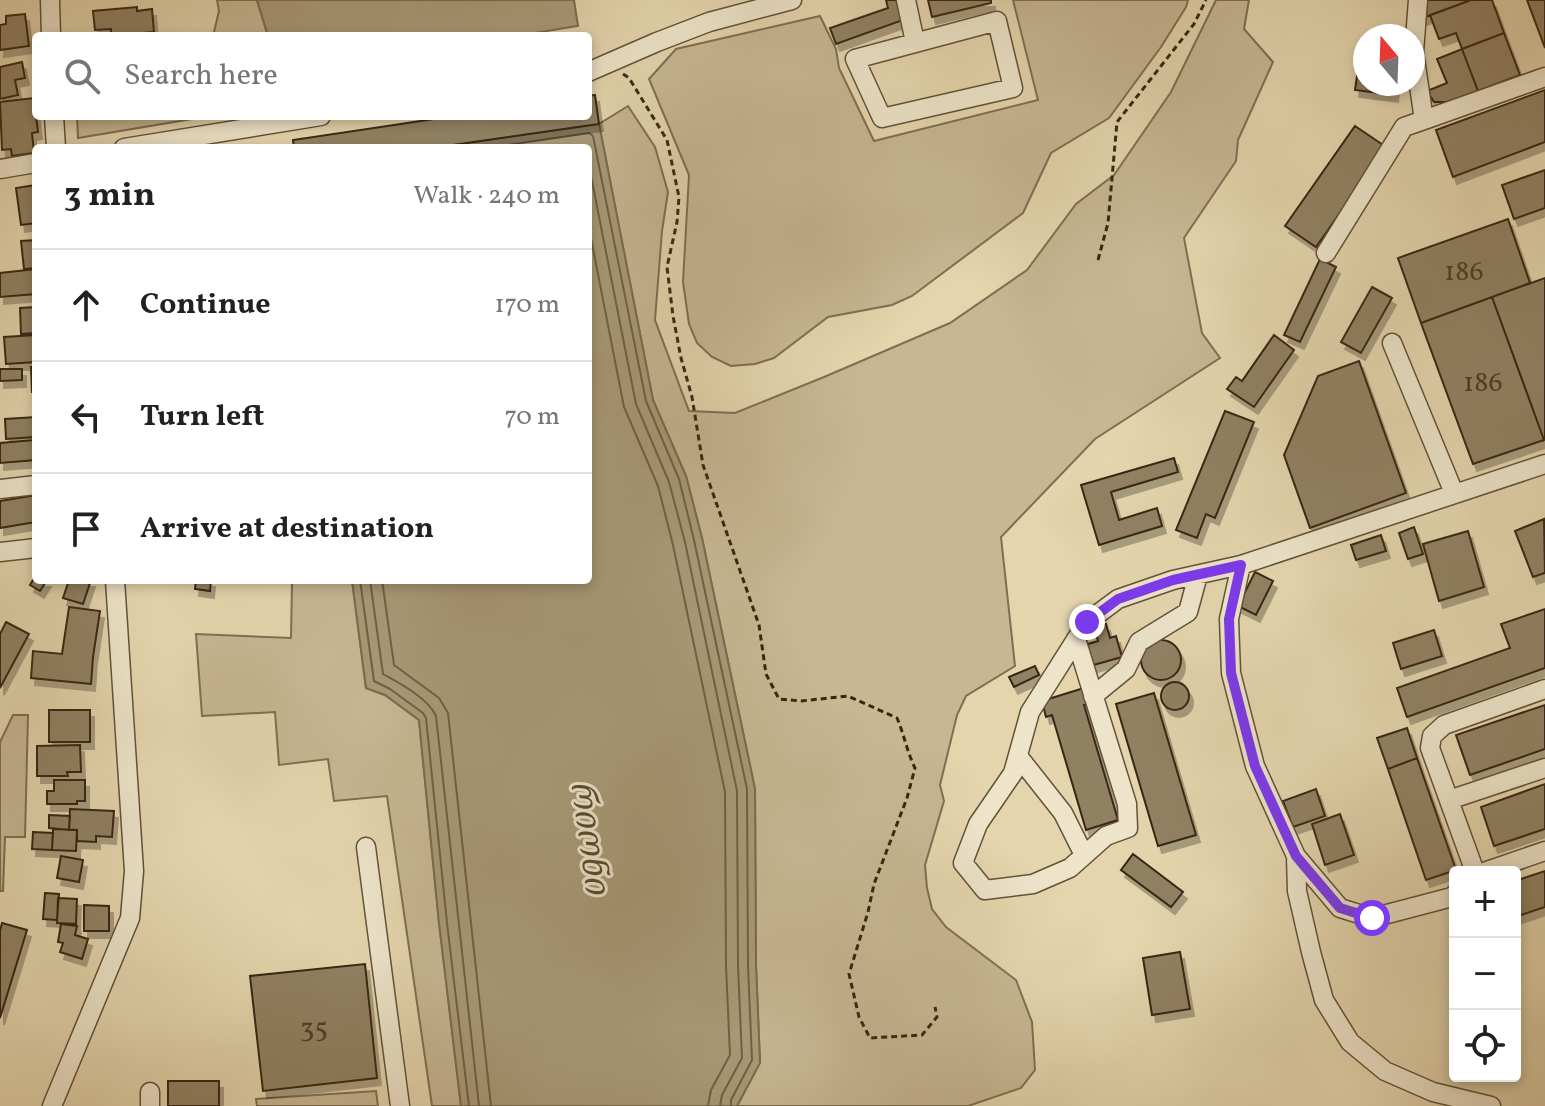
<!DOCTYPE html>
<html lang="en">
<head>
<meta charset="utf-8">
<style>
  :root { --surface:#fff; --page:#f6f6f6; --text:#202124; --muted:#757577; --line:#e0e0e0 }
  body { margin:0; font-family:Vollkorn,"Noto Serif Georgian",serif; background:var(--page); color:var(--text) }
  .controls { position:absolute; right:24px; bottom:24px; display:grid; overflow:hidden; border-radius:8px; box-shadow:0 4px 12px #0003 }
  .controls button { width:72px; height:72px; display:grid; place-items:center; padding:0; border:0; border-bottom:2px solid var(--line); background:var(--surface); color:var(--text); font:40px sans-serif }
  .compass { position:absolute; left:1353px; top:24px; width:72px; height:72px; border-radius:50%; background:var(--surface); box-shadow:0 4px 12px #0003; rotate:341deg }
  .stop { position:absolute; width:24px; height:24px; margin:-18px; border:6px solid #7c3aed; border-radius:50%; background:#fff }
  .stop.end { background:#7c3aed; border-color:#fff; box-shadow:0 2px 8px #0008 }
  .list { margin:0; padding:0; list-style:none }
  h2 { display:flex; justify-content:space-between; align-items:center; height:104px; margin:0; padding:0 32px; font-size:34px }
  h2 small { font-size:26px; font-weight:400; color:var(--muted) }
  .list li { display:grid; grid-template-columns:52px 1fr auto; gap:24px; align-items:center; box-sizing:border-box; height:112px; padding:0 32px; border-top:2px solid var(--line) }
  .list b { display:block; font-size:30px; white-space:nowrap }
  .list em { font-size:26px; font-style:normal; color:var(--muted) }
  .icon { flex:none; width:44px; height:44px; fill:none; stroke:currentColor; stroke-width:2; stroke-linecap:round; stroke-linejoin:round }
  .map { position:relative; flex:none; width:1545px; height:1106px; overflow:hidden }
  .search { position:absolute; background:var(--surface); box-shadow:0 4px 12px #0003; left:32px; top:32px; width:560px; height:88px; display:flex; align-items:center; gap:20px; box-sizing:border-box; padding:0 28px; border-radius:8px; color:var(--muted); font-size:30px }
  .panel { position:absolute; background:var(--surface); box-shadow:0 4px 12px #0003; left:32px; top:144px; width:560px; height:440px; border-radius:8px }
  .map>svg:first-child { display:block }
  .green { fill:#c7b793; stroke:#7f6f52; stroke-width:2 }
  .water { fill:#a99a78; stroke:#7b6c4f; stroke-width:2 }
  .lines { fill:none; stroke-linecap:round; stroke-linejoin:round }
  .shore { stroke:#706045; stroke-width:2 }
  .building { fill:#918163; stroke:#372712; stroke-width:2; filter:url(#shadow) }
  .minor-casing { stroke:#625239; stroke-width:21 }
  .path { stroke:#372712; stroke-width:3; stroke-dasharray:6 4; stroke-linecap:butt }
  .minor { stroke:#ede4ca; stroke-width:18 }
  .route { stroke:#7c3aed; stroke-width:10 }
  .labels { text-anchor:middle; stroke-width:6; stroke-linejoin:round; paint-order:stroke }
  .number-label { font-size:28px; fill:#4e3e26 }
  .water-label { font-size:34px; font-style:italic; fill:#594a31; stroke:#ede4ca }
</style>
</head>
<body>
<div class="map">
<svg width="1545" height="1106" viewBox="0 0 1545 1106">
  <defs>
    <filter id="shadow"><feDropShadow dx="4" dy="7" stdDeviation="0" flood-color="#0004"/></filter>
  </defs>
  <rect width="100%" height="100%" fill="#e4d5ad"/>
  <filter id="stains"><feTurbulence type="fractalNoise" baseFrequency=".0025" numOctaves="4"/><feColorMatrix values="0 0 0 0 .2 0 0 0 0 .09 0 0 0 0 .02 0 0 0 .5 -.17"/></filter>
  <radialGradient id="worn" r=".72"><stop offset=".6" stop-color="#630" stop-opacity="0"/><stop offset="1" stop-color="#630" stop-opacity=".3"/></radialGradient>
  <path class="green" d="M217 0H257L268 36H213L219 11Z
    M1013 0H1188L1186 7 1161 47 1109 118 1051 153 1023 213 912 296 892 305 828 317 774 358 755 364 731 366 712 357 697 343 689 324 683 282 689 175 649 79 676 49 820 16 836 49 839 68 874 141 1038 100Z
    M1216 0H1249L1244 29 1273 62 1238 140 1236 161 1184 238 1202 333 1220 358 1095 439 1001 537 1015 666 966 696 957 715 940 785 944 801 925 865 927 888 932 909 946 927 1016 980 1032 1022 1035 1070 1021 1088 968 1106H737L760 1062 756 965 755 789 702 538 686 476 653 400 599 124 628 106 655 147 668 192 662 231 655 320 689 411 735 413 824 377 950 323 1027 270 1076 204 1114 175 1171 92Z
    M77 116H210L78 138Z
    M255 580H352L366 688 385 695 419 720 439 923 461 1106H432L387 796 334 801 328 759 279 765 275 712 202 716 196 634 291 638 292 582Z
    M13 715H28L25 837H5L3 891H0V742Z
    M376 1091 378 1106H257L256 1099Z"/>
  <path class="water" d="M257 0H574L578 26 516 36H268Z
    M599 124 653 400 686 476 702 538 755 789 756 965 760 1063 737 1106H461L439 923 419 720 385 695 366 688 352 580H588V148H432Z"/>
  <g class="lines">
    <path class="shore" d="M488 148 589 133 593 136 646 401 679 479 694 540 747 789 748 966 752 1060 731 1100V1106
      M588 161 636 404 669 482 685 542 737 791 738 966 742 1058 722 1095 720 1106
      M588 223 624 407 658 486 673 545 725 792 726 966 730 1055 711 1090 708 1106
      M360 580 374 681 390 689 423 713 426 718 447 923 469 1106
      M370 580 383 674C399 683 428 698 436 716L479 1106
      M382 580 394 665 439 698 448 713 491 1106"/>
  </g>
  <path class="building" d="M886 0H896L903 20 836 44 830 28 888 8Z
    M928 0H991V3L932 17Z
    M1426 0H1471L1423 18Z
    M1471 0H1492L1504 33 1462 49 1456 33 1439 39 1430 15Z
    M1527 0H1545V48Z
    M137 7V11L152 9 154 32 111 36V29L95 30 93 11Z
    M25 14 29 46 0 50V25L6 24V16Z
    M1504 33 1520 75 1478 91 1462 49Z
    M1462 49 1478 91 1448 102H1434L1427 91 1447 83 1437 59Z
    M22 62 25 78 15 80 18 95 0 99V67Z
    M1359 62 1365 63V84H1395L1394 95 1355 90Z
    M1545 90V142L1453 177 1436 130Z
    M595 95 599 124 432 148H294L293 140 454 116H588V96Z
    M34 98 38 132 32 133 34 153 12 156 11 149 2 150 0 102Z
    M1355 126 1386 147 1316 247 1285 226Z
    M1545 170V208L1514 219 1502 185Z
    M36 185V223L21 225 16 188Z
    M1508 219 1530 283 1421 323 1398 258Z
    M36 240V268L24 269 21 241Z
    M1320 259 1336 267 1300 342 1284 335Z
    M36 269V294L0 297V273Z
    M1545 278V439L1544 440 1492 297Z
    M1372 287 1392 298 1361 353 1341 342Z
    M1492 297 1544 440 1473 464 1421 323Z
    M36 307V333L21 334 20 308Z
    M36 335V362L6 364 4 337Z
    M1274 335 1294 350 1254 407 1227 389 1236 377 1242 381Z
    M1359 361 1406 493 1310 528 1284 455 1318 376Z
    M31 367H36V392H32Z
    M0 369H22V380L0 381Z
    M1225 411 1254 422 1215 518 1206 514 1197 538 1176 530Z
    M36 417V437L6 439 5 419Z
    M34 440 36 460 0 463V443Z
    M1174 458 1178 472 1111 492 1119 520 1157 508 1162 526 1099 545 1081 485Z
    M36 495V522L0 528V501Z
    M1544 519 1545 573 1533 577 1515 531Z
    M1414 527 1423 554 1408 559 1399 533Z
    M1468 531 1484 587 1439 601 1423 544Z
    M1381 535 1386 551 1356 560 1351 545Z
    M1255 572 1273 581 1256 615 1238 606Z
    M36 575V580H47L40 591 30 585Z
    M69 580H91L83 604 63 598Z
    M196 580H211L210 591 195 589Z
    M69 607 100 611 93 657 91 684 31 678 33 651 62 654Z
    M1545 609V668L1407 717 1397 688 1510 648 1501 624Z
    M6 622 29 634 0 688V634Z
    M1106 624 1110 638 1116 636 1122 657 1090 666 1084 645 1098 641 1094 627Z
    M1434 630 1442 656 1401 669 1393 643Z
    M1141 660a20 20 0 1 1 40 0a20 20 0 1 1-40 0Z
    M1035 666 1039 675 1014 687 1009 677Z
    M1161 696a14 14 0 1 1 28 0a14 14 0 1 1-28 0Z
    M1087 687 1091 703 1084 705 1118 820 1086 830 1052 715 1046 717 1042 701Z
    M1154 693 1196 835 1158 846 1116 704Z
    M1545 705V749L1470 775 1456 735Z
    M49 710H90V742H49Z
    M1407 728 1417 758 1388 769 1377 738Z
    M80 745 81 772H67L68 776H37V746Z
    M1417 758 1456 870 1426 880 1388 769Z
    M54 780H85V801H77V804H47V791H54Z
    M1545 784V829L1494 846 1481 807Z
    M1316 789 1325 816 1293 827 1283 801Z
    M70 809 114 811 112 837 96 836V842L77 841V830H69Z
    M1340 814 1354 855 1325 865 1312 824Z
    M49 815 70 816 69 830 49 828Z
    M53 829 77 830 76 851 52 850Z
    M33 832 53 833 52 850 32 849Z
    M1133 854 1183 892 1171 907 1121 870Z
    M61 856 83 860 79 882 57 878Z
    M1545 871V907L1515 917V881Z
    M45 893 59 894 57 920 43 919Z
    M58 898 77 899 76 924 57 923Z
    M84 905 109 906V931H84Z
    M2 923 27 930 0 1018V931Z
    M61 924 77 926 75 935 88 939 82 959 60 952 63 943 58 942Z
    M1180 952 1190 1009 1152 1015 1143 958Z
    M365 964 377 1078 263 1091 250 976Z
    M168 1081H219V1106H168Z"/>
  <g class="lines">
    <defs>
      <path id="minor" d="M50 0 51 36
        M906 0 915 42
        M997 21 1013 88 882 118 855 59Z
        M588 72 657 42 709 22 792 0
        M54 116 56 148
        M1424 120 1545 77
        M124 148 321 116
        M0 169 36 163
        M1326 253 1404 127 1424 120 1414 52 1418 0
        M1392 343 1454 493
        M0 489 36 485
        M0 552 36 548
        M1241 565 1229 619 1231 673 1255 766 1296 856 1340 908 1372 918 1452 897 1455 894
        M1076 639 1127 804 1128 828 1106 836 1070 868 1033 884 985 890 963 863 978 824 1013 773 1030 712 1087 622 1118 599 1173 580 1241 565 1545 464
        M1093 696 1126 669 1139 642 1188 612 1198 575
        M1018 756 1063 813 1084 855
        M1449 800 1545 768
        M366 847 400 1106
        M1296 856 1297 891 1311 952 1324 1000 1350 1042 1385 1071 1433 1092 1491 1106
        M1475 872 1430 748 1432 736 1444 725 1545 689
        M1484 872 1545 851
        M52 1106 130 918 134 871 115 580
        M150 1106V1092"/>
    </defs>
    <use href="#minor" class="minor-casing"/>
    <path class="path" d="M623 74 629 78 667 140 679 197 677 222 667 267 673 316 681 358 692 397 703 465 759 625 766 674 779 699 801 701 848 696 897 718C904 734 907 752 915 768L907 798 874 884 868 912 849 974 859 1017 870 1038 922 1035 937 1017 935 1007
      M1098 260 1108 223 1117 122 1194 24 1206 0"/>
    <use href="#minor" class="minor"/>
  </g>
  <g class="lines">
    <path class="route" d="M1087 622 1118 599 1173 580 1241 565 1229 619 1231 673 1255 766 1296 856 1340 908 1372 918"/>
  </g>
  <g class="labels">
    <g class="number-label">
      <text x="1464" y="280">186</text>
      <text x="1483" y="391">186</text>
      <text x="314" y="1037">35</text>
    </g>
    <g class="water-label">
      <text transform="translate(591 837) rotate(82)" y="12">რიონი</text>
    </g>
  </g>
  <rect width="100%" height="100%" filter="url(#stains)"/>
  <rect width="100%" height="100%" fill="url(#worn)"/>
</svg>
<div class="controls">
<button>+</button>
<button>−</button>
<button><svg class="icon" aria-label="locate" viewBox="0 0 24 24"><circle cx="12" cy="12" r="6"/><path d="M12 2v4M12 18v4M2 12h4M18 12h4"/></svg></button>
</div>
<svg class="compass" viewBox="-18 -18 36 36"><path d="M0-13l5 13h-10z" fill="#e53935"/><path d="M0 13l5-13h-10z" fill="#757577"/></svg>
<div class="stop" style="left:1372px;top:918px"></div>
<div class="stop end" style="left:1087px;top:622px"></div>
<div class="search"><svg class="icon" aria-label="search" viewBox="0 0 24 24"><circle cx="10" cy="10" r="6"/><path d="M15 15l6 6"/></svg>Search here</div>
<section class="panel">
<h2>3 min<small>Walk · 240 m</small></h2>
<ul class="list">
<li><svg class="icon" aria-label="ahead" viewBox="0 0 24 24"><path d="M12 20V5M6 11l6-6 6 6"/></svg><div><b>Continue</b></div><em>170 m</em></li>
<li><svg class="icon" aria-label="left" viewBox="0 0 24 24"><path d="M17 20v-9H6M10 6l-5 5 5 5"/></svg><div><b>Turn left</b></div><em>70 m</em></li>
<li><svg class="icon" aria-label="arrive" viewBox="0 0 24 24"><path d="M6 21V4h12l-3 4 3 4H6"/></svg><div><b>Arrive at destination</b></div></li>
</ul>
</section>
</div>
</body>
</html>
